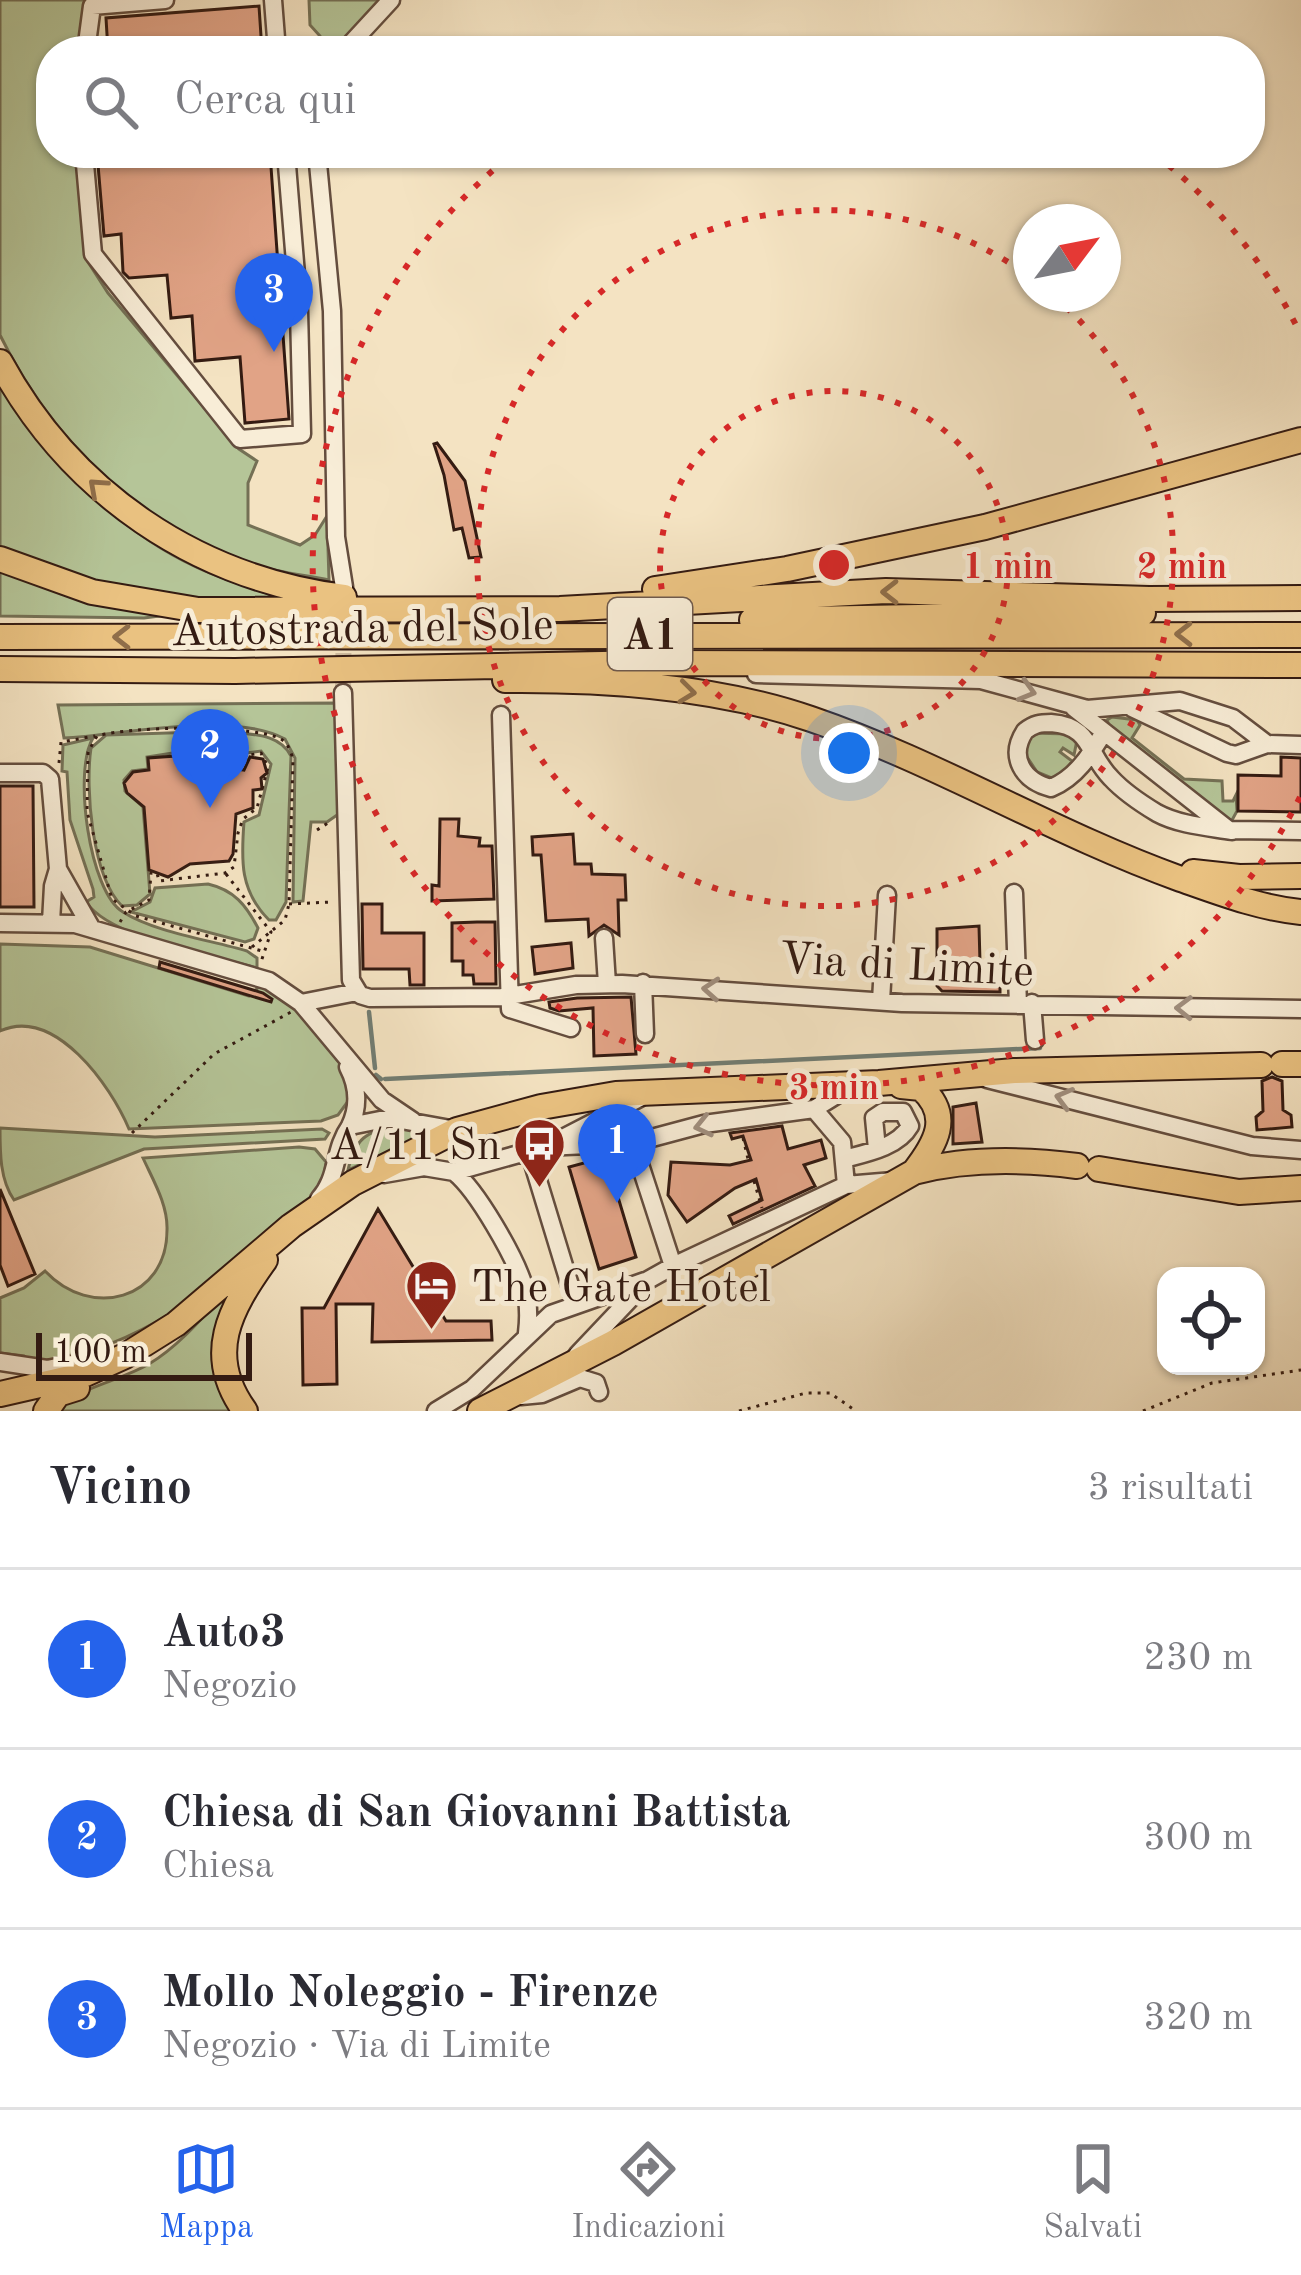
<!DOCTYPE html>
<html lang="it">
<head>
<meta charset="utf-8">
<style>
  :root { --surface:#fff; --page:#f2f2f3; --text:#2b2b33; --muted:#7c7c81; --line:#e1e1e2; --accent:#2563eb }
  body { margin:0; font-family:"Old Standard TT",serif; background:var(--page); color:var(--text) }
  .controls { position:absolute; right:36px; bottom:36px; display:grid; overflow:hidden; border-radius:24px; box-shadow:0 3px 9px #0004 }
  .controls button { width:108px; height:108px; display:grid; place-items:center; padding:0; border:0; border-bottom:3px solid var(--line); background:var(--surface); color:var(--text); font:60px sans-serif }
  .compass { position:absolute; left:1013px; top:204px; width:108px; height:108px; border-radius:50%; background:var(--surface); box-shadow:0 3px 9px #0004; rotate:58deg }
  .scale { position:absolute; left:36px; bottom:30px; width:216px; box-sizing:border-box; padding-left:12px; border:6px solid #341b12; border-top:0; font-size:33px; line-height:42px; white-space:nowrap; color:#341b12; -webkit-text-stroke:9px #f8edd7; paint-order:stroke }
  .you { position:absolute; left:849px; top:753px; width:42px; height:42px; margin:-30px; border:9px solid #fff; border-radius:50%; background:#1a73e8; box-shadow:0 0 0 18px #1a73e833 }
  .badge { display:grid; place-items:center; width:78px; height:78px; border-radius:50%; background:var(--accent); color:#fff; font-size:39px; font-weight:700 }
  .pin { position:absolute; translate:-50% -99px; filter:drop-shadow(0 3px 6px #0008) }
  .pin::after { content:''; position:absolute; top:63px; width:42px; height:36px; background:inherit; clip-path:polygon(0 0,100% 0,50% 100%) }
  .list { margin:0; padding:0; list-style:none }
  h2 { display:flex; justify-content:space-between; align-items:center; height:156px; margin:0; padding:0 48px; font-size:51px }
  h2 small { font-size:39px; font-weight:400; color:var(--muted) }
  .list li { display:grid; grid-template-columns:78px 1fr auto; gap:36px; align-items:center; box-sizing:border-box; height:180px; padding:0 48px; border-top:3px solid var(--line) }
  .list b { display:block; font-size:45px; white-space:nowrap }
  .list p { margin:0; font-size:39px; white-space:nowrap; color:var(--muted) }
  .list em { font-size:39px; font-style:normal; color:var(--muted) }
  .icon { flex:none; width:66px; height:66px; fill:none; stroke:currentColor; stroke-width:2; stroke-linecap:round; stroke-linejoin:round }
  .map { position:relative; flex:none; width:1301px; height:1411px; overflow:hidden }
  .search { position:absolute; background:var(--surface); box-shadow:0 3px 9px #0004; left:36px; right:36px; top:36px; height:132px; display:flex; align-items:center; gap:30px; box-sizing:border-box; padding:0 42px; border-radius:48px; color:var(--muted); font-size:45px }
  .sheet { height:696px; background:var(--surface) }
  nav { display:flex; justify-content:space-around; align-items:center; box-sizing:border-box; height:168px; border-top:3px solid var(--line); background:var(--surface); font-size:33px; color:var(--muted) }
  nav a { display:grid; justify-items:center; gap:6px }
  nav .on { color:var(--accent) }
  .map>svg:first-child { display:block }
  .green { fill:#b5c598; stroke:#747055; stroke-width:3 }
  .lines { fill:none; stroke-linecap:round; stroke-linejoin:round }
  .stream { stroke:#727d73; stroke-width:4.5 }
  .building { fill:#e1a386; stroke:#341b12; stroke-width:3 }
  .minor-tunnel { stroke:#cebb9f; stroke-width:16; stroke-dasharray:16 8; stroke-linecap:butt }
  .minor-casing { stroke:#644d3e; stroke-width:21 }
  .highway-casing { stroke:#341b12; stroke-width:28 }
  .path { stroke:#341b12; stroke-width:3; stroke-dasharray:3 6; stroke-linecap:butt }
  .minor { stroke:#f8edd7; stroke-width:16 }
  .highway { stroke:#eac281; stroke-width:24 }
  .oneway { stroke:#8f6e4a }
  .oneway2 { stroke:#a08e7e }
  .ring { fill:none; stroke:#d62828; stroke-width:6; stroke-dasharray:6 12 }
  .labels { text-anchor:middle; stroke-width:10; stroke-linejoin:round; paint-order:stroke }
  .shield { fill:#f8edd7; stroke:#6f5a4d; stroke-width:3 }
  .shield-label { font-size:42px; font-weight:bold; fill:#341b12 }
  .street-label { font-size:45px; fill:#341b12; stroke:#f8edd7 }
  .poi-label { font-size:45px; fill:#341b12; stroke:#f8edd7; text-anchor:end }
  .centre { fill:#d62828; stroke:#f8edd7; stroke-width:6 }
  .ring-label { font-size:36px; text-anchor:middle; font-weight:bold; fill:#d62828; stroke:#f8edd7; stroke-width:10; stroke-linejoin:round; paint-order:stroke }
</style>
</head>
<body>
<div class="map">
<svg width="1301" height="1411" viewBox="0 0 1301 1411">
  <rect width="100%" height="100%" fill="#f4e3c2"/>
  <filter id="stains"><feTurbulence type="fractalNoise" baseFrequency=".00167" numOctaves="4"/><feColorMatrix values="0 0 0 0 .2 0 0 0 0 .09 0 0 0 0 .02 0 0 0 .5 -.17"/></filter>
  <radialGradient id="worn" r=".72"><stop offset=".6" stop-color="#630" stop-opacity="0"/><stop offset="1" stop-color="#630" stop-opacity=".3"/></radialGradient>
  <path class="green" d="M0 0H89L79 51H51V153H76L88 262 108 293 239 449 257 461 248 483V525L300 545 315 535 327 516 329 580C305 575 279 573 256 565 141 527 53 443 0 335Z
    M309 0H382L335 51H320V36L310 25Z
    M0 384C54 460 109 526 196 567 225 581 255 588 285 600L208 601 89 581 0 551Z
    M0 563 183 613 144 618 0 616Z
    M336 703 340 813 327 822H311L303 901 293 902 295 758 285 739C230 710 124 735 64 738L58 705Z
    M1112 717 1137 720 1140 725 1132 738 1184 779 1222 781 1223 801H1233L1236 795 1237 811 1231 822 1109 725 1107 720Z
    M225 731C249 735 279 732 291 756L286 902 276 920H269C240 891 241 861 244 822L259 815 271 764 261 751 246 753 238 764 233 762Z
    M198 732 192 750 147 757 148 769 132 771 124 780 125 791 143 807 150 894 137 905 122 906C92 877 85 788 91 748L106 735Z
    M1029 733 1070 734 1077 740 1074 755 1063 748 1060 752 1072 761 1063 774 1054 779 1037 772 1021 748Z
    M93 738C73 770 89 892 123 912 154 932 210 940 247 951L257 958V968C213 955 111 939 86 902L94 897 93 889 70 820 67 772 62 771 63 745Z
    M208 884C234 890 246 905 258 928L254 939 245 942 131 912 150 902 155 888Z
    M0 944 90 947 249 996 260 986C297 999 319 1037 342 1066L347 1075 349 1100 338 1115 321 1121 129 1129C111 1086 55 1006 0 1031Z
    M398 1127 429 1132 348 1170C355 1139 366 1130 398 1127Z
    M0 1128 155 1137 322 1129 329 1133 325 1139 144 1149 14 1200C0 1180 0 1153 0 1128Z
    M299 1147 315 1149 326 1162 322 1188C224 1274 168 1340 34 1366L24 1356 0 1353V1298L24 1288 45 1271C91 1320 167 1300 167 1230 168 1205 153 1180 143 1158Z
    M240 1277 233 1296 235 1411H55C80 1386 118 1382 149 1364 184 1343 212 1306 240 1277Z"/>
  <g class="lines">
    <path class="stream" d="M369 1012 375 1068
      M376 1075 381 1079
      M385 1079 1040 1048"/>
  </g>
  <path class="building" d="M259 6 262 51H108L106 18Z
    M97 153H270L289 419 245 423 240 357 195 361 192 316 171 318 167 275 129 278 123 272 121 234 104 236Z
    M437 443 465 481 481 557 469 558 462 528 454 530 444 475 434 444Z
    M200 738H219L229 768 244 770 250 757 263 759 267 773 261 778 262 789 253 790V808L236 814 233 854 229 861 190 864 168 877 149 870 144 807 127 793 124 783 133 772 149 770 148 758 190 755Z
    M1281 757 1301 758V812L1238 811V775L1281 776Z
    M0 786H33L34 907H0Z
    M440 819H459L458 836 480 838 479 846H492L494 899 432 901V885L439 886Z
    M573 834 575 864H591L592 874 625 875 626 900H618L619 935 604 925 589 936 588 919 546 921 541 855H533L532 837Z
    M362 904H382V933H424V985H410L409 969H363Z
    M477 922H495L496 984H474L473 975H463V961H452V923Z
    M979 926 980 962H1000V992L942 991 937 986V929Z
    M571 943 573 968 535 974 532 947Z
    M160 962 263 993 272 999 271 1002 159 968Z
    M631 997 636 1054 594 1056 593 1008 559 1011 550 1008 549 1002 577 998Z
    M1272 1077 1282 1081 1283 1110 1291 1115 1292 1127 1257 1130 1256 1117 1263 1111 1262 1081Z
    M976 1103 982 1142 953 1144V1107Z
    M782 1126 788 1149 821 1140 826 1158 804 1165 815 1186 733 1224 729 1216 762 1200 756 1179 735 1188 687 1222 668 1195 671 1162 730 1165 751 1160 743 1136 732 1139 730 1133Z
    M606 1157 636 1257 599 1269 569 1167Z
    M0 1189 35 1274 8 1286 0 1265Z
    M378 1209 446 1321H491L492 1340 372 1342 373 1304H336L337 1384 303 1385 302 1308H324Z"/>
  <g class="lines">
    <path class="minor-tunnel" d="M343 693 344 600"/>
    <defs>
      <path id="minor" d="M273 0 277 51
        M86 51 92 6 165 0
        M344 51 391 0
        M84 153 93 254 240 439 302 434 299 311 286 153
        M317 153 332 311 336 537 344 587
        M756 674 981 680 1087 709 1180 701 1233 718 1267 744 1301 745
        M343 693 351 980 360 995 370 998 502 997 576 985 622 984 902 1003 1301 1009
        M1074 708 1229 830 1301 831
        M1132 708 1227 753 1236 755 1267 744
        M501 715 510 1009 571 1028
        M1104 732C1090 755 1077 777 1051 788 1023 781 1008 757 1025 731 1034 724 1040 723 1051 723 1092 726 1087 754 1111 778 1123 791 1142 804 1157 813 1179 825 1208 827 1232 831
        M0 773H43L50 779 58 869 53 886 51 922
        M58 869 92 929
        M1014 893 1018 1005
        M0 923 75 924 269 981 301 1003 382 1100 413 1121
        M604 938 607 984
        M643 983 645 1034
        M881 1001 887 895
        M301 1003 357 992
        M1032 1003 1035 1040
        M348 1067C358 1086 359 1107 350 1126
        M987 1079 1252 1146 1301 1150
        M814 1109 842 1142 846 1185
        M633 1143 673 1266
        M551 1144 640 1098
        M530 1154 576 1305
        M844 1159C867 1153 898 1147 910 1126L903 1112H883L874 1118 877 1149
        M454 1172C477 1190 515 1257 524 1286 529 1302 529 1317 527 1333
        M384 1174 424 1167 454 1172 544 1147 633 1143 704 1124 814 1109 848 1088
        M319 1199C339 1177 333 1150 350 1126L390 1118 456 1130
        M577 1355 648 1280 673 1266 846 1185 893 1181
        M0 1362 47 1369 87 1361
        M521 1396 542 1394 580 1378 596 1383 599 1392
        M436 1411 472 1389 551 1314 645 1281"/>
      <path id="highway" d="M0 362C71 493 196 578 344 597
        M0 559 92 592 198 610 560 609 886 591 1149 599 1301 598
        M655 589 787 569 985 527 1301 440
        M752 620 1143 613
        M0 637 1301 635
        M0 669 235 671 656 663 1301 665
        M505 680C605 679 716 686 811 719 937 762 1053 833 1178 878 1218 892 1259 908 1301 912
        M1193 872 1239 877 1301 876
        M1282 1064H1301
        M901 1086 921 1088C953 1116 935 1145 914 1172
        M1099 1169 1239 1192 1301 1188
        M0 1394 83 1375 125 1356 176 1324 291 1226 353 1183 457 1130 541 1107 616 1094 879 1083 1014 1071 1261 1065
        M46 1411 58 1394 77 1388
        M245 1411C204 1355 230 1309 265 1260
        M480 1411 613 1343 914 1172C967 1158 1023 1159 1077 1166"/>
    </defs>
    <use href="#minor" class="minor-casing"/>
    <use href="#highway" class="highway-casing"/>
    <path class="path" d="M59 763 61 742 95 736
      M317 830 331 821
      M226 874 271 932 261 962
      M289 904 331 902
      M120 922 126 912 149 900 151 873H157L159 881 225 873 234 867 238 833 243 819 257 808 268 767 261 753 249 755 240 766 232 765 220 732
      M252 947 285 920 289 904 293 759C290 749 287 741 277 737 242 725 133 726 97 736L88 752 87 812 112 899 136 916 262 951
      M132 1133 214 1054 291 1012
      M743 1138 748 1159
      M754 1181 762 1208
      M739 1411 806 1393H830L856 1411
      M1143 1411 1212 1383 1301 1370"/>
    <use href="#minor" class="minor"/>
    <use href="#highway" class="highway"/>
  </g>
  <defs><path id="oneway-chevron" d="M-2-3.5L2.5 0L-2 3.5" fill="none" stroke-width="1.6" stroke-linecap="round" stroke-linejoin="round" transform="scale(3)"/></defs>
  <g class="oneway">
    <use href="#oneway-chevron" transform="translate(97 487) rotate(-138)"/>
    <use href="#oneway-chevron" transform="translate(890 592) rotate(-180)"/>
    <use href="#oneway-chevron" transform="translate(1184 634) rotate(-180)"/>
    <use href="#oneway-chevron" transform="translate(122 637) rotate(180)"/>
    <use href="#oneway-chevron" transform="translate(687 692) rotate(7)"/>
  </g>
  <g class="oneway2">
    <use href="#oneway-chevron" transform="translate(1027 691) rotate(16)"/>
    <use href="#oneway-chevron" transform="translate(711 989) rotate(-176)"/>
    <use href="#oneway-chevron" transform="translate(1184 1008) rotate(-179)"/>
    <use href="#oneway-chevron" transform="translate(1064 1098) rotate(-165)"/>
    <use href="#oneway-chevron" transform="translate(703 1126) rotate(167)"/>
  </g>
  <g class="ring">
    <circle cx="834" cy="565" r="174"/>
    <path d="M1053 295A348 348 0 1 1 1029 276"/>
    <path d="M1300 797A521 521 0 1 1 513 154M752 50A521 521 0 0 1 916 50M1155 154A521 521 0 0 1 1300 333"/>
  </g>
  <defs>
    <symbol id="bus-pin" viewBox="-11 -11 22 30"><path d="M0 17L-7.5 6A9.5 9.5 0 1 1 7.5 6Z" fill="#8f2418" stroke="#f8edd7"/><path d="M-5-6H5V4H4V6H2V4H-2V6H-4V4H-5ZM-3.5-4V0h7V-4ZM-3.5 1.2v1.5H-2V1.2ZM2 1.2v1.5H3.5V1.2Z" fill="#fff"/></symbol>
    <symbol id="hotel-pin" viewBox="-11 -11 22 30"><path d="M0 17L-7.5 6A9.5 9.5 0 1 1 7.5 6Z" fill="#8f2418" stroke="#f8edd7"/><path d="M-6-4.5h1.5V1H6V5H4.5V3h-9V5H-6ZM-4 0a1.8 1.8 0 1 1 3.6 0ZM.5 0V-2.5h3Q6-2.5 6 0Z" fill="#fff"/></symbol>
  </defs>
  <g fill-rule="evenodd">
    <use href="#bus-pin" x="510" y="1114" width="59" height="81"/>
    <use href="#hotel-pin" x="402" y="1256" width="59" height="81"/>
  </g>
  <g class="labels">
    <rect class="shield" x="608" y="598" width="84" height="72" rx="9"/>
    <g class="shield-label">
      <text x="650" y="649">A1</text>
    </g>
    <g class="street-label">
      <text transform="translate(362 626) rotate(-1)" y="16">Autostrada del Sole</text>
      <text transform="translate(907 963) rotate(3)" y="16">Via di Limite</text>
    </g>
    <g class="poi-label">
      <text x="501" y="1159">A/11 Sn</text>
      <text x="471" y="1301" text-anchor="start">The Gate Hotel</text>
    </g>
  </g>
  <circle cx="834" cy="565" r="18" class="centre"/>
  <g class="ring-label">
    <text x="1008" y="578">1 min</text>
    <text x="1182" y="578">2 min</text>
    <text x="834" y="1099">3 min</text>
  </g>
  <rect width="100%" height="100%" filter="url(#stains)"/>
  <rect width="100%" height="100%" fill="url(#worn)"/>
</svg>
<div class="controls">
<button><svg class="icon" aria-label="locate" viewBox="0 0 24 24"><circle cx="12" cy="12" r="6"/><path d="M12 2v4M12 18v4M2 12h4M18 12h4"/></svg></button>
</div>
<svg class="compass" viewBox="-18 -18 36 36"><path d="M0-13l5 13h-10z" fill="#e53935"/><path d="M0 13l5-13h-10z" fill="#7c7c81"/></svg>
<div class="scale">100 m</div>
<div class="you"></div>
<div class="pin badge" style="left:617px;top:1203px">1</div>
<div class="pin badge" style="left:210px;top:808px">2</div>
<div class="pin badge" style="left:274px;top:352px">3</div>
<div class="search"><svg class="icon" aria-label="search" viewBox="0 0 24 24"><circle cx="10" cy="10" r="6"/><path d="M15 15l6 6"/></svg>Cerca qui</div>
</div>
<section class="sheet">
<h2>Vicino<small>3 risultati</small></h2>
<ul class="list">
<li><span class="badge">1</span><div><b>Auto3</b><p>Negozio</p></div><em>230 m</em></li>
<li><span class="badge">2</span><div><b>Chiesa di San Giovanni Battista</b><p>Chiesa</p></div><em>300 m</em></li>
<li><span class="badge">3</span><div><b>Mollo Noleggio - Firenze</b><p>Negozio · Via di Limite</p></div><em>320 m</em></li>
</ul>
</section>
<nav>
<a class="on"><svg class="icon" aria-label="map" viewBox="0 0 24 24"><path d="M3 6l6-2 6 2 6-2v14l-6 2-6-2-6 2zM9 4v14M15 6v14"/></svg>Mappa</a>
<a><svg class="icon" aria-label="directions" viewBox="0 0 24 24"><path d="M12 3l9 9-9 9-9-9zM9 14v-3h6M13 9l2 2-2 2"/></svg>Indicazioni</a>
<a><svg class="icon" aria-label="saved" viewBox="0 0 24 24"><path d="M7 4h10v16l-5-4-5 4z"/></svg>Salvati</a>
</nav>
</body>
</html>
